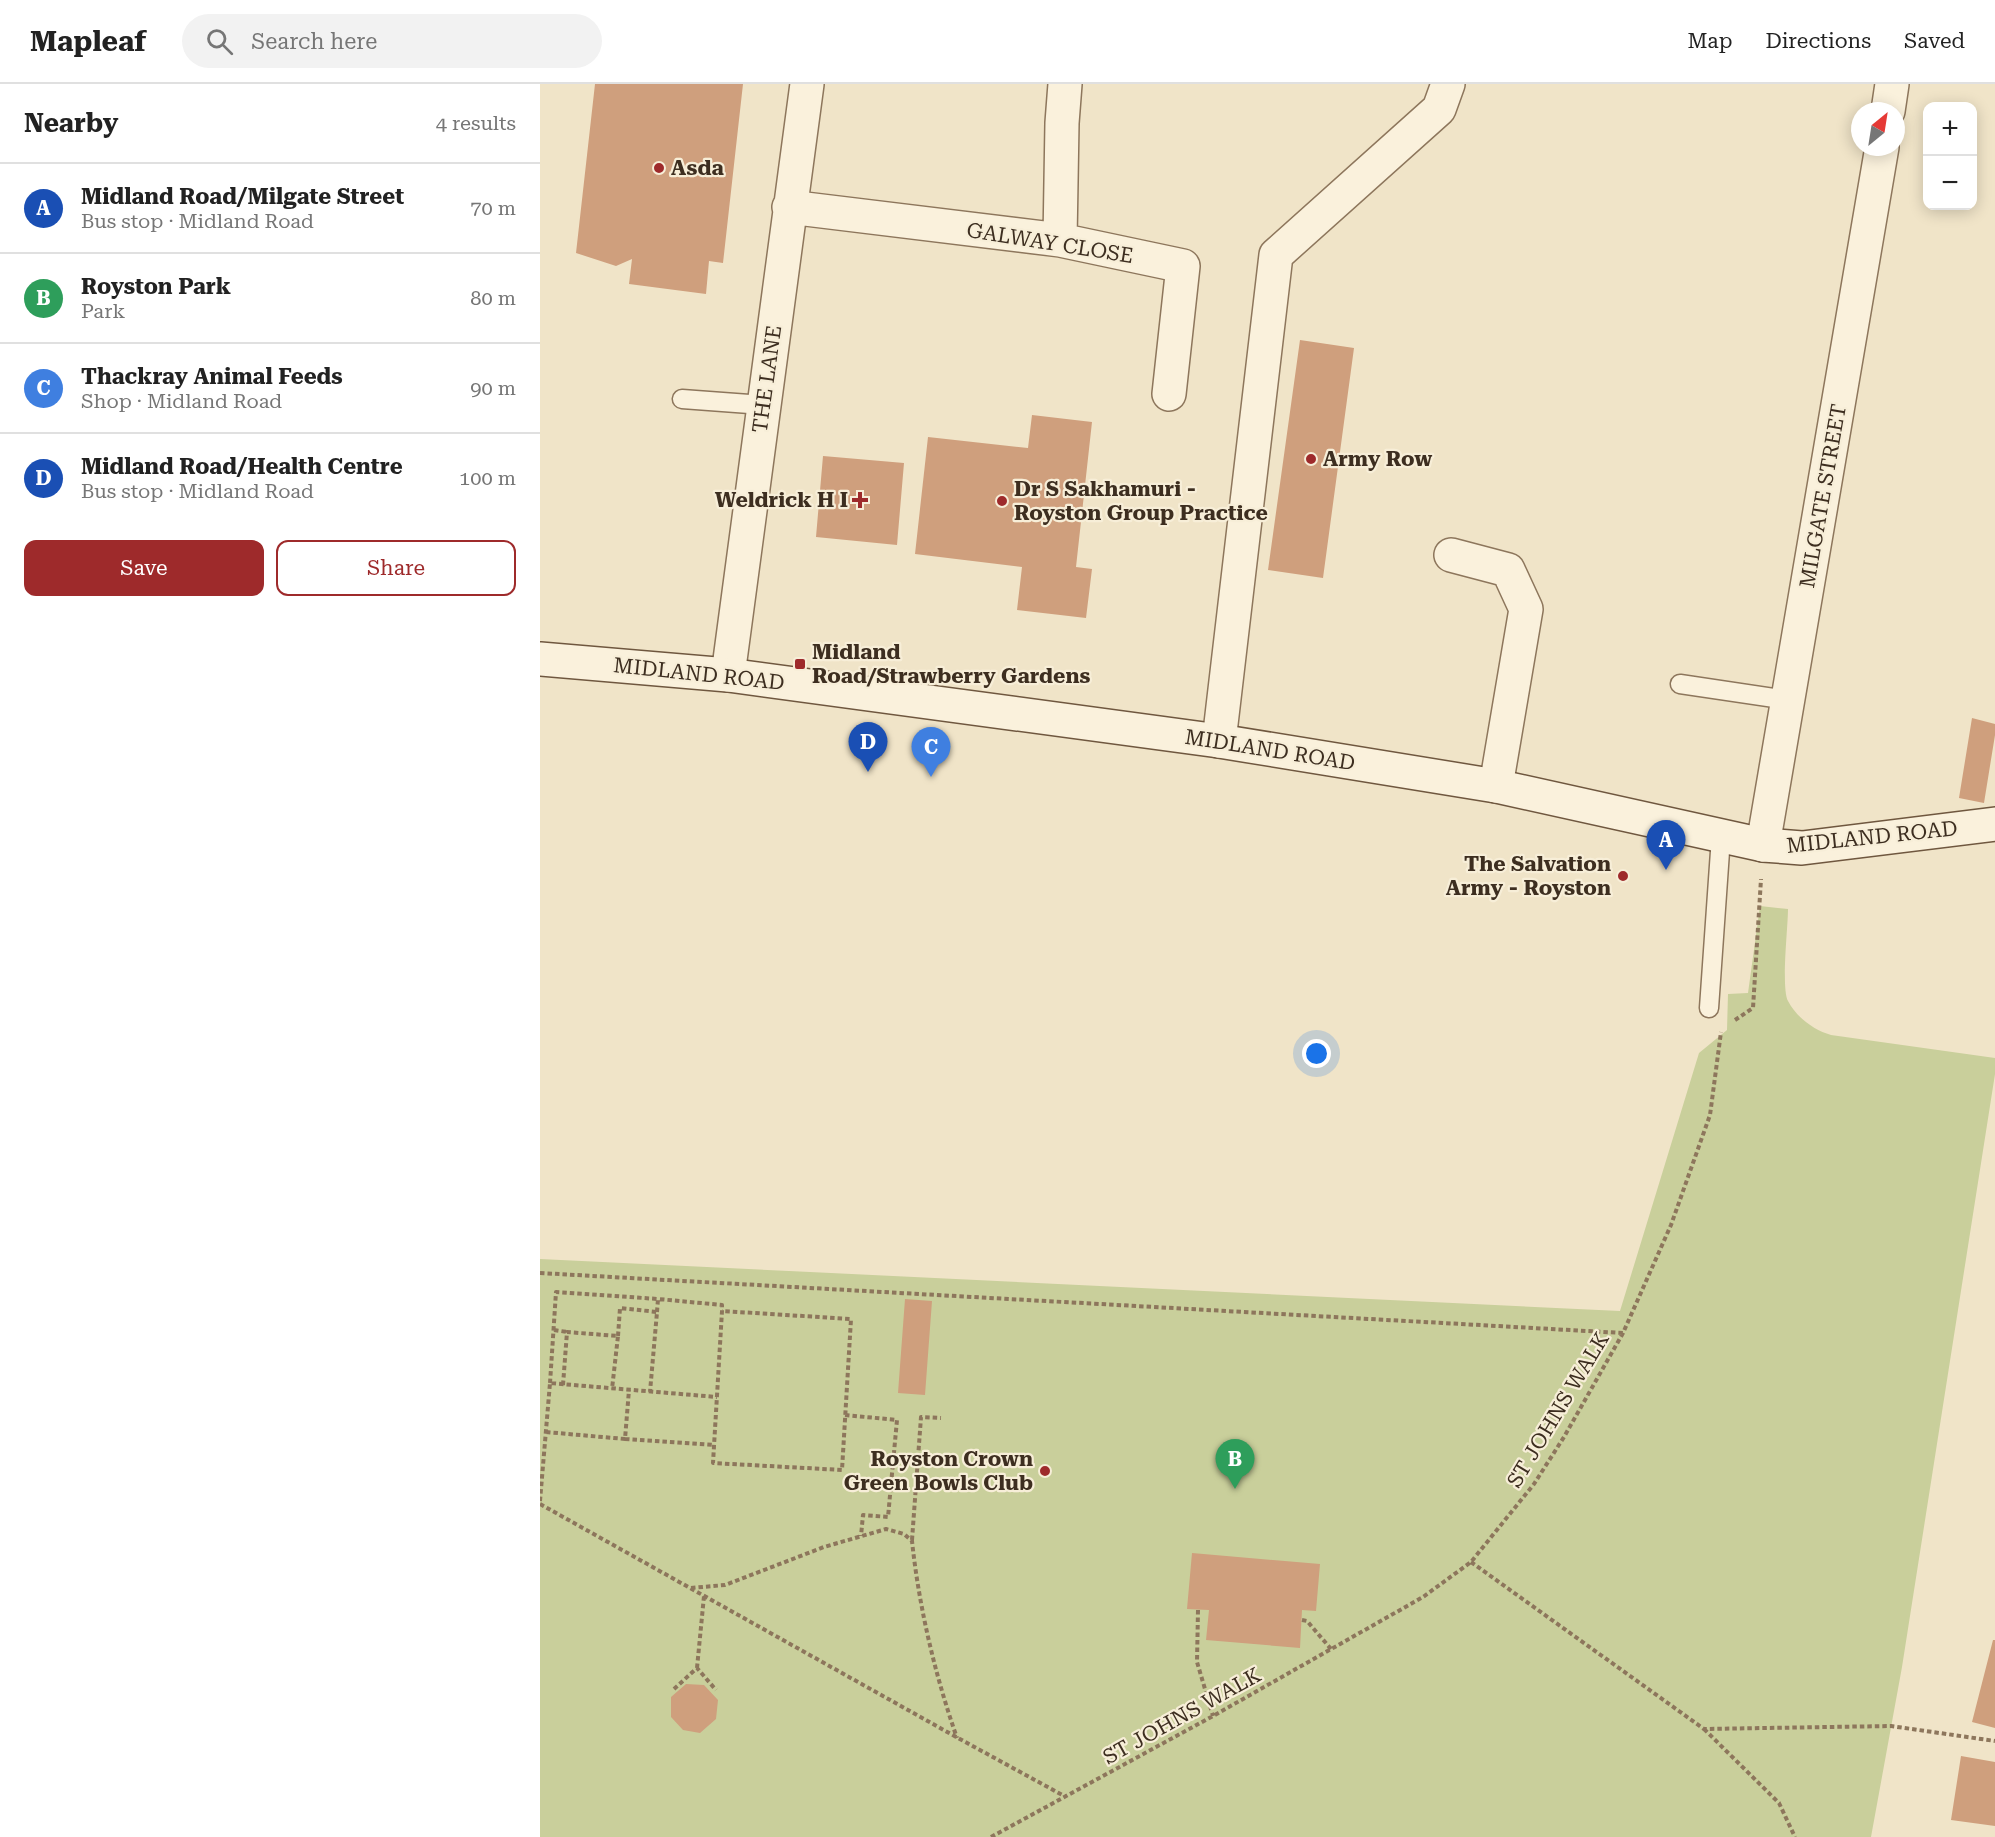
<!DOCTYPE html>
<html lang="en">
<head>
<meta charset="utf-8">
<style>
  :root { --surface:#fff; --page:#f2f2f2; --text:#222; --muted:#767676; --line:#e0e0e0; --accent:#9e2a2b }
  body { margin:0; font-family:"Roboto Serif",serif; background:var(--page); color:var(--text) }
  .controls { position:absolute; right:18px; top:18px; display:grid; overflow:hidden; border-radius:12px; box-shadow:0 3px 15px #0003 }
  .controls button { width:54px; height:54px; display:grid; place-items:center; padding:0; border:0; border-bottom:2px solid var(--line); background:var(--surface); color:var(--text); font:30px sans-serif }
  .compass { position:absolute; left:1311px; top:18px; width:54px; height:54px; border-radius:50%; background:var(--surface); box-shadow:0 3px 15px #0003; rotate:30deg }
  .you { position:absolute; left:777px; top:970px; width:21px; height:21px; margin:-15px; border:4px solid #fff; border-radius:50%; background:#1a73e8; box-shadow:0 0 0 9px #1a73e833 }
  .badge { display:grid; place-items:center; width:39px; height:39px; border-radius:50%; background:var(--accent); color:#fff; font-size:20px; font-weight:700 }
  .pin { position:absolute; translate:-50% -50px; filter:drop-shadow(0 2px 3px #0008) }
  .pin::after { content:''; position:absolute; top:32px; width:21px; height:18px; background:inherit; clip-path:polygon(0 0,100% 0,50% 100%) }
  .list { margin:0; padding:0; list-style:none }
  h2 { display:flex; justify-content:space-between; align-items:center; height:78px; margin:0; padding:0 24px; font-size:26px }
  h2 small { font-size:20px; font-weight:400; color:var(--muted) }
  .list li { display:grid; grid-template-columns:39px 1fr auto; gap:18px; align-items:center; box-sizing:border-box; height:90px; padding:0 24px; border-top:2px solid var(--line) }
  .list b { display:block; font-size:22px; white-space:nowrap }
  .list p { margin:0; font-size:20px; white-space:nowrap; color:var(--muted) }
  .list em { font-size:20px; font-style:normal; color:var(--muted) }
  .actions { display:flex; gap:12px; padding:18px 24px }
  .actions a { flex:1; padding:14px 0; border:2px solid var(--accent); border-radius:12px; text-align:center; font-size:21px; color:var(--accent) }
  .actions .main { background:var(--accent); color:#fff }
  .icon { flex:none; width:33px; height:33px; fill:none; stroke:currentColor; stroke-width:2; stroke-linecap:round; stroke-linejoin:round }
  .map { position:relative; flex:none; width:1455px; height:1753px; overflow:hidden }
  header { display:flex; align-items:center; gap:36px; box-sizing:border-box; height:84px; padding:0 30px; background:var(--surface); border-bottom:2px solid var(--line) }
  header strong { font-size:28px }
  nav { display:flex; gap:33px; margin-inline-start:auto; font-size:21px }
  .search { width:420px; height:54px; background:var(--page); display:flex; align-items:center; gap:15px; box-sizing:border-box; padding:0 21px; border-radius:33px; color:var(--muted); font-size:22px }
  main { display:flex }
  aside { flex:1; background:var(--surface) }
  .map>svg:first-child { display:block }
  .green { fill:#c9cf9b }
  .building { fill:#cf9f7d }
  .lines { fill:none; stroke-linecap:round; stroke-linejoin:round }
  .service-casing { stroke:#8d765c; stroke-width:21 }
  .minor-casing { stroke:#8d765c; stroke-width:36 }
  .secondary-casing { stroke:#6f573f; stroke-width:36 }
  .path { stroke:#8d765c; stroke-width:4; stroke-dasharray:4.5 3; stroke-linecap:butt }
  .service { stroke:#faf1dc; stroke-width:18 }
  .minor { stroke:#faf1dc; stroke-width:33 }
  .secondary { stroke:#faf1dc; stroke-width:33 }
  .poi-dot { fill:#9e2a2b; stroke:#f7eed8; stroke-width:2 }
  .labels { text-anchor:middle; stroke-width:4.5; stroke-linejoin:round; paint-order:stroke }
  .poi-label { font-size:21px; font-weight:bold; fill:#3d2e20; stroke:#f7eed8; text-anchor:start }
  .street-label { font-size:21px; fill:#3d2e20; stroke:#f7eed8 }
</style>
</head>
<body>
<header>
<strong>Mapleaf</strong>
<div class="search"><svg class="icon" aria-label="search" viewBox="0 0 24 24"><circle cx="10" cy="10" r="6"/><path d="M15 15l6 6"/></svg>Search here</div>
<nav><a>Map</a><a>Directions</a><a>Saved</a></nav>
</header>
<main>
<aside>
<h2>Nearby<small>4 results</small></h2>
<ul class="list">
<li><span class="badge" style="background:#1a4fb4">A</span><div><b>Midland Road/Milgate Street</b><p>Bus stop · Midland Road</p></div><em>70 m</em></li>
<li><span class="badge" style="background:#2e9e5b">B</span><div><b>Royston Park</b><p>Park</p></div><em>80 m</em></li>
<li><span class="badge" style="background:#3f7fe0">C</span><div><b>Thackray Animal Feeds</b><p>Shop · Midland Road</p></div><em>90 m</em></li>
<li><span class="badge" style="background:#1a4fb4">D</span><div><b>Midland Road/Health Centre</b><p>Bus stop · Midland Road</p></div><em>100 m</em></li>
</ul>
<div class="actions"><a class="main">Save</a><a>Share</a></div>
</aside>
<div class="map">
<svg width="1455" height="1753" viewBox="0 0 1455 1753">
  <rect width="100%" height="100%" fill="#f0e4c8"/>
  <path class="green" d="M1220 822 1248 825C1248 844 1241 903 1248 917 1257 934 1274 946 1291 951L1455 974V990L1362 1583 1331 1753H0V1175L1080 1227 1159 969 1187 946 1188 910 1208 909Z"/>
  <path class="building" d="M55 0H203L183 179 169 177 166 210 89 200 92 175 76 182 36 169Z
    M760 256 814 264 783 494 728 486Z
    M492 331 552 338 536 483 552 485 546 534 477 526 482 483 375 470 388 353 488 364Z
    M283 372 364 379 357 461 276 453Z
    M1432 634 1455 640V651L1444 719 1419 714Z
    M365 1215 392 1217 385 1311 358 1309Z
    M652 1469 780 1480 776 1527 762 1526 760 1564 666 1556 669 1526 647 1525Z
    M1453 1556H1455V1644L1432 1638Z
    M146 1600 164 1601 178 1616 176 1635 160 1649 143 1646 131 1633V1613Z
    M1421 1672 1455 1678V1742L1411 1736Z"/>
  <g class="lines">
    <defs>
      <path id="service" d="M142 315 223 321
        M1140 600 1248 616
        M1169 924 1181 753"/>
      <path id="minor" d="M1348 27 1352 0
        M249 123 520 156 643 182 629 310
        M520 156 522 39 525 0
        M911 471 968 486 986 525 956 702
        M188 591 267 0
        M679 657 736 171 899 25 908 0
        M1223 761 1342 63"/>
      <path id="secondary" d="M0 575 188 591 679 657 956 702 1223 761 1262 764 1455 740"/>
    </defs>
    <use href="#service" class="service-casing"/>
    <use href="#minor" class="minor-casing"/>
    <use href="#secondary" class="secondary-casing"/>
    <path class="path" d="M1195 936 1213 924 1221 795
      M0 1189 1083 1249
      M117 1228 118 1215 182 1221V1227L173 1379 302 1386 311 1235 182 1227
      M14 1246 27 1248
      M78 1252 80 1224 117 1228 110 1308
      M10 1299 16 1208 118 1215
      M23 1301 27 1248 78 1252 72 1305
      M305 1331 357 1336 348 1433 323 1431 321 1452
      M6 1348 85 1355 89 1306
      M85 1355 174 1361
      M0 1417 10 1299 177 1313
      M0 1420 418 1654 526 1713
      M372 1456 381 1333 401 1334
      M931 1478 1164 1645 1351 1642 1455 1657
      M151 1504 185 1501 284 1463 346 1445 364 1450 372 1457C379 1523 395 1591 417 1654
      M658 1526 657 1578 673 1632
      M762 1536 767 1537 791 1565
      M157 1584 164 1512
      M134 1605 157 1584 176 1606
      M1164 1645 1239 1719 1255 1753
      M451 1753 673 1632 883 1513 931 1478 994 1400 1024 1353 1083 1249 1131 1141 1170 1031 1181 948"/>
    <use href="#service" class="service"/>
    <use href="#minor" class="minor"/>
    <use href="#secondary" class="secondary"/>
  </g>
  <g class="poi-dot">
    <circle cx="119" cy="84" r="6"/>
    <circle cx="771" cy="375" r="6"/>
    <path d="M317 407h6v6h6v6h-6v6h-6v-6h-6v-6h6z"/>
    <circle cx="462" cy="417" r="6"/>
    <rect x="254" y="574" width="12" height="12" rx="3"/>
    <circle cx="1083" cy="792" r="6"/>
    <circle cx="505" cy="1387" r="6"/>
  </g>
  <g class="labels">
    <g class="poi-label">
      <text x="131" y="91">Asda</text>
      <text x="783" y="382">Army Row</text>
      <text x="474" y="412">Dr S Sakhamuri -<tspan x="474" dy="24">Royston Group Practice</tspan></text>
      <text x="308" y="423" text-anchor="end">Weldrick H I</text>
      <text x="272" y="575">Midland<tspan x="272" dy="24">Road/Strawberry Gardens</tspan></text>
      <text x="1071" y="787" text-anchor="end">The Salvation<tspan x="1071" dy="24">Army - Royston</tspan></text>
      <text x="493" y="1382" text-anchor="end">Royston Crown<tspan x="493" dy="24">Green Bowls Club</tspan></text>
    </g>
    <g class="street-label">
      <text transform="translate(510 159) rotate(9)" y="7">GALWAY CLOSE</text>
      <text transform="translate(227 295) rotate(-82)" y="7">THE LANE</text>
      <text transform="translate(1283 412) rotate(-80)" y="7">MILGATE STREET</text>
      <text transform="translate(159 590) rotate(6)" y="7">MIDLAND ROAD</text>
      <text transform="translate(730 666) rotate(9)" y="7">MIDLAND ROAD</text>
      <text transform="translate(1332 753) rotate(-6)" y="7">MIDLAND ROAD</text>
      <text transform="translate(1018 1326) rotate(-59)" y="7">ST JOHNS WALK</text>
      <text transform="translate(642 1632) rotate(-29)" y="7">ST JOHNS WALK</text>
    </g>
  </g>
</svg>
<div class="controls">
<button>+</button>
<button>−</button>
</div>
<svg class="compass" viewBox="-18 -18 36 36"><path d="M0-13l5 13h-10z" fill="#e53935"/><path d="M0 13l5-13h-10z" fill="#767676"/></svg>
<div class="you"></div>
<div class="pin badge" style="left:1126px;top:786px;background:#1a4fb4">A</div>
<div class="pin badge" style="left:695px;top:1405px;background:#2e9e5b">B</div>
<div class="pin badge" style="left:391px;top:693px;background:#3f7fe0">C</div>
<div class="pin badge" style="left:328px;top:688px;background:#1a4fb4">D</div>
</div>
</main>
</body>
</html>
